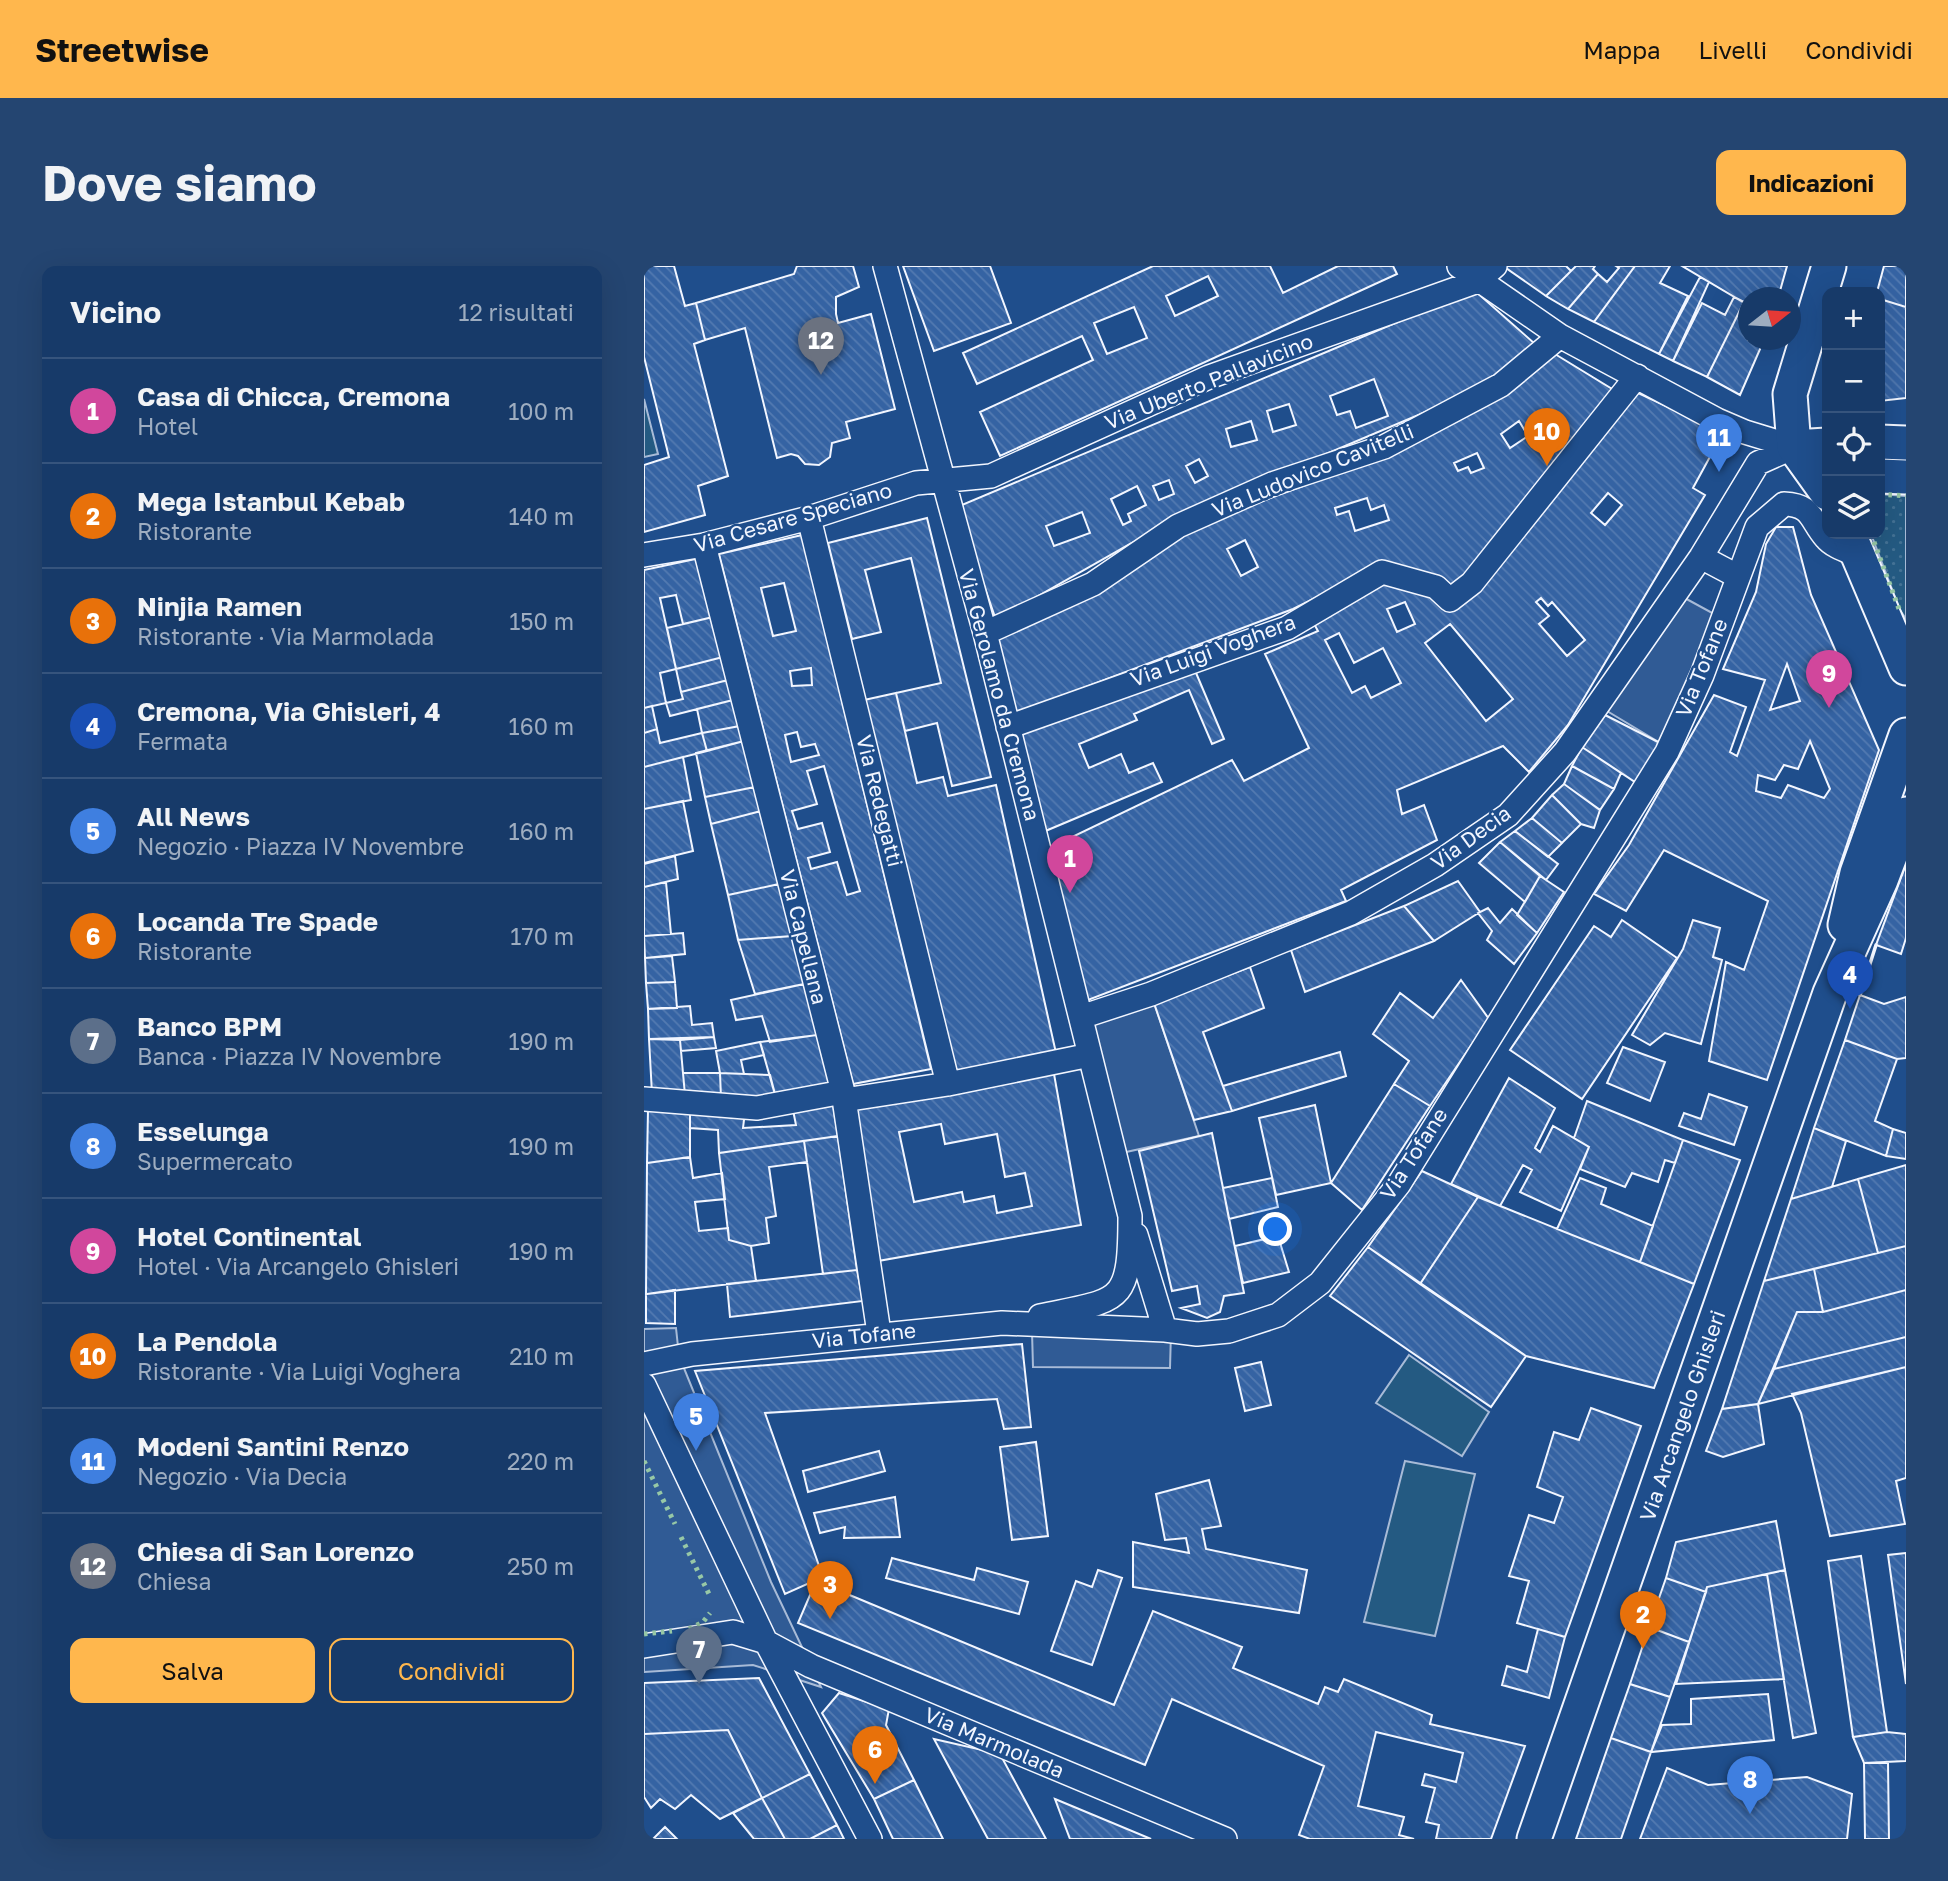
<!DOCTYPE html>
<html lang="it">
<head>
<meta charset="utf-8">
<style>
  :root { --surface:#173a69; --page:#244571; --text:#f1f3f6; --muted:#9eadc0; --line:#36547d; --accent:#ffb74d }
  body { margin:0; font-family:"Golos Text",sans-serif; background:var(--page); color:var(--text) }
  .controls { position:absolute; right:21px; top:21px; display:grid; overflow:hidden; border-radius:14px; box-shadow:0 7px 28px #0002 }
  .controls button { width:63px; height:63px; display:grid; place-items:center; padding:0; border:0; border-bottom:2px solid var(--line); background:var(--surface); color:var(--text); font:35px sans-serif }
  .compass { position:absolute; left:1094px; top:21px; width:63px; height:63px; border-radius:50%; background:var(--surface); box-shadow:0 7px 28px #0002; rotate:73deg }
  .you { position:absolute; left:632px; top:964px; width:24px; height:24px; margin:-18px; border:5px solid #fff; border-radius:50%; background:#1a73e8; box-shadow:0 0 0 10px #1a73e833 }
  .badge { display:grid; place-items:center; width:46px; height:46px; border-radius:50%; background:var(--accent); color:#fff; font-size:23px; font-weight:700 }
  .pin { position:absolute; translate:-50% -58px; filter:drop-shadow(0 2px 4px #0008) }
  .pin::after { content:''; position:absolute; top:37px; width:24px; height:21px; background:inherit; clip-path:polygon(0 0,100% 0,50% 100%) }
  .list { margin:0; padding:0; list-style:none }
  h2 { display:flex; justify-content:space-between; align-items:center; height:91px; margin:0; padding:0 28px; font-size:30px }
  h2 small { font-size:23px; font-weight:400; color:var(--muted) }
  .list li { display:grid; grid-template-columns:46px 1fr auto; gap:21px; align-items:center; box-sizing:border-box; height:105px; padding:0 28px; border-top:2px solid var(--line) }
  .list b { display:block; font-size:26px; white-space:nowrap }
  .list p { margin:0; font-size:23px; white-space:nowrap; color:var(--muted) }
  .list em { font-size:23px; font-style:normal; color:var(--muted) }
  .actions { display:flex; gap:14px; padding:21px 28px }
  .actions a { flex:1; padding:16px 0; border:2px solid var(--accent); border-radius:14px; text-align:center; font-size:24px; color:var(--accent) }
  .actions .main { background:var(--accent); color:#111 }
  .icon { flex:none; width:38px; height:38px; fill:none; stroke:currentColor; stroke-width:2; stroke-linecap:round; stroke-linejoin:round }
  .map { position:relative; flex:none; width:1262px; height:1573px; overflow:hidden; border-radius:14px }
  header { display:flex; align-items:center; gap:42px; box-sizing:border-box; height:98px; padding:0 35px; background:var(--accent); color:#111 }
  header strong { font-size:33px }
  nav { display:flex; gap:38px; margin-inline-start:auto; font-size:24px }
  .intro { display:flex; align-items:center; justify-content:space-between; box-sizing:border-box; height:168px; padding:0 42px }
  h1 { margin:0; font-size:49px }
  .button { padding:18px 32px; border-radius:14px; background:var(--accent); color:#111; font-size:24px; font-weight:700 }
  main { display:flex; gap:42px; padding:0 42px }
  aside { flex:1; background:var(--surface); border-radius:14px; box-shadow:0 7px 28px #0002 }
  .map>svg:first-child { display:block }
  .grass { fill:url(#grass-dots); stroke:#a8bbd7; stroke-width:2 }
  .pitch { fill:#245a82; stroke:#a8bbd7; stroke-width:2 }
  .parking { fill:#305b95; stroke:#a8bbd7; stroke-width:2 }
  .building { fill:url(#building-back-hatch); stroke:#f2f6ff; stroke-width:2; fill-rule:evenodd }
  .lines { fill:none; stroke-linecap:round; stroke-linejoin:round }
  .street-casing { stroke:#f2f6ff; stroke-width:26 }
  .secondary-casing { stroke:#f2f6ff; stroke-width:37 }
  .street { stroke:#1f4e8c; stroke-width:23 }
  .secondary { stroke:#1f4e8c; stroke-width:33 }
  .hedge { stroke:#97c8a6; stroke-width:5; stroke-dasharray:3.5 5; stroke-linecap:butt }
  .wall { stroke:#f2f6ff; stroke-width:3.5 }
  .labels { text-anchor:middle; stroke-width:5; stroke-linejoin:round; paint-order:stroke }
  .street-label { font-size:21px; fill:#f2f6ff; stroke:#1f4e8c }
</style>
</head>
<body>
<header>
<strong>Streetwise</strong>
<nav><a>Mappa</a><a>Livelli</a><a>Condividi</a></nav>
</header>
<div class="intro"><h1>Dove siamo</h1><a class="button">Indicazioni</a></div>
<main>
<aside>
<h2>Vicino<small>12 risultati</small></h2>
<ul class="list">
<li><span class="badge" style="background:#d1479c">1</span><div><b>Casa di Chicca, Cremona</b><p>Hotel</p></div><em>100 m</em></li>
<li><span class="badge" style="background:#e8710a">2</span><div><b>Mega Istanbul Kebab</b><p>Ristorante</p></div><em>140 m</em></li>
<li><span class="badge" style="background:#e8710a">3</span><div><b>Ninjia Ramen</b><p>Ristorante · Via Marmolada</p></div><em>150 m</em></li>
<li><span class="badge" style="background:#1a4fb4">4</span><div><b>Cremona, Via Ghisleri, 4</b><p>Fermata</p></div><em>160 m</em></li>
<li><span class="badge" style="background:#3f7fe0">5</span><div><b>All News</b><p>Negozio · Piazza IV Novembre</p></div><em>160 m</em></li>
<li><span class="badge" style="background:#e8710a">6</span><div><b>Locanda Tre Spade</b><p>Ristorante</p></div><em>170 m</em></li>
<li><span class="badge" style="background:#5c6f8a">7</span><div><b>Banco BPM</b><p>Banca · Piazza IV Novembre</p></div><em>190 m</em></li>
<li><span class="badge" style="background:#3f7fe0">8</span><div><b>Esselunga</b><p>Supermercato</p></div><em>190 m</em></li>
<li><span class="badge" style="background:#d1479c">9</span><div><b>Hotel Continental</b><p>Hotel · Via Arcangelo Ghisleri</p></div><em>190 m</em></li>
<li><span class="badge" style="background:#e8710a">10</span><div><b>La Pendola</b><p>Ristorante · Via Luigi Voghera</p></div><em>210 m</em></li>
<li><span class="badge" style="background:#3f7fe0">11</span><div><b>Modeni Santini Renzo</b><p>Negozio · Via Decia</p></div><em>220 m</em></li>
<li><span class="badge" style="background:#6b7280">12</span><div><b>Chiesa di San Lorenzo</b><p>Chiesa</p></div><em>250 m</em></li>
</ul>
<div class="actions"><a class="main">Salva</a><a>Condividi</a></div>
</aside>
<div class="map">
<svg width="1262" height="1573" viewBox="0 0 1262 1573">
  <defs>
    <pattern id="grass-dots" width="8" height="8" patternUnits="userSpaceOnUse" patternTransform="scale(1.75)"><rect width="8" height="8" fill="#245a82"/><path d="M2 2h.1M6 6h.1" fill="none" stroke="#447295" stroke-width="1.8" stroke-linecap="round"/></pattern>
    <pattern id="building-back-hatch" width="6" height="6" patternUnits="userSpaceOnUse" patternTransform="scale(1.75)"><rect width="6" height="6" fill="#3563a3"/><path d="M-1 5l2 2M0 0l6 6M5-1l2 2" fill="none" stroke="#537ab1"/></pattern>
  </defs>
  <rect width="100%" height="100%" fill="#1f4e8c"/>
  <path class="grass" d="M1236 228 1262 230V353L1256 344 1227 268H1236Z"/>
  <path class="pitch" d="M0 133 14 188 0 191Z
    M765 1089 845 1146 818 1190 732 1137Z
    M761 1195 831 1208 791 1370 720 1356Z"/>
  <path class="parking" d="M1037 330 1072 349 1018 478 963 445Z
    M507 728 555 870 473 888 437 751Z
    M32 1062 35 1090 127 1316 177 1421 109 1399 0 1406V1063Z
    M388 1066H527L526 1102 389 1101Z"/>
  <path class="building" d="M0 0H30L41 40 52 37 61 74 50 78 84 210 54 220 61 249 0 266V199L25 191 0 91Z
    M153 0H209L215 21 192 31V48L194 57 227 48 251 143 202 156 206 172 188 177 186 191 175 199 161 198 154 190 147 188 133 192 101 62 61 74 52 37 150 8Z
    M259 0H346L367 57 290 85Z
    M509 0H626L639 27 694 0H749L753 8 356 190 336 146 449 94 438 70 333 118 319 87ZM564 10 574 30 531 50 522 30ZM490 41 503 72 463 88 450 57Z
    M859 0H922L927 5 902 30Z
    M932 0H951L949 3 954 8 924 43 902 30Z
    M972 0H991L950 56 924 43 954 8 963 16 975 2Z
    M991 0H1026L1016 17 1044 30 1015 88 950 56Z
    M1038 0H1143L1134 32H1104V39Z
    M1240 0H1262V41L1236 33V26H1233Z
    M1056 11 1065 16 1029 95 1015 88Z
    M830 24 891 78 843 120 649 202 486 278 352 354 313 241ZM730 113 744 150 712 162 706 145 693 149 686 130ZM645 138 652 159 629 166 623 145ZM607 155 613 174 587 181 582 163ZM555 193 564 210 551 217 542 200ZM525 214 530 228 515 234 509 220ZM493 220 502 239 484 248 487 255 479 259 467 233ZM438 246 446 267 410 280 402 260Z
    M1090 31 1100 36 1063 111 1029 95 1058 37 1081 49Z
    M1236 33 1262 41V132L1236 135Z
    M1100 36 1104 39V74H1120L1096 129 1063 111Z
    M906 85 973 126 812 322 732 302 649 343 373 447 349 369 567 254 735 192ZM875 155 884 170 866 182 857 168ZM833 187 840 202 827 207 824 201 814 205 810 197ZM723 232 727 244 740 239 745 254 711 265 705 245 693 249 691 242ZM601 274 614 301 597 310 583 283Z
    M990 125 1079 167 1049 222 1061 229 924 459 885 506 859 480 753 524 758 548 780 539 793 574 697 624 702 635 444 734 401 584 588 494 600 515 665 482 621 388 674 365 669 356 739 314 787 324 839 315ZM964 227 978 239 961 259 947 247ZM897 332 904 340 908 336 941 374 923 390 895 358 905 350 892 336ZM761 336 771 358 753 366 743 343ZM806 358 869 433 842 455 781 377ZM695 367 710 397 739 382 757 417 727 432 721 420 708 427 681 374Z
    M283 252 347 511 308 520 293 457 261 465 252 427 297 417 267 292 221 304 237 366 208 373 184 277Z
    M1132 261H1149L1167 329 1235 484 1123 814 1065 795 1082 696 1100 704 1124 635 1020 584 982 645 950 628 985 579 1070 429 1102 441 1086 486 1093 490 1121 414 1079 403 1112 326 1122 278ZM1143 398 1156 435 1126 444ZM1166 475 1186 523 1180 532 1144 519 1137 532 1112 525 1114 509 1131 514 1140 499 1154 503Z
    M158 269 287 803 209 818 75 288Z
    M56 292 69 351 39 358 32 329 16 332 32 403 16 407 22 437 0 442V304Z
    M140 317 152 365 129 370 117 322Z
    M69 351 79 391 32 403 23 362Z
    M79 391 84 414 37 426 32 403Z
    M547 395 580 473 568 478 545 424 490 448 493 454 435 478 445 502 477 488 485 507 509 497 518 516 399 566 377 468Z
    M167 402 168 419 148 420 146 405Z
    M84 414 89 434 26 450 22 437 39 433 37 426Z
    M252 427 273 517 299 511 304 530 352 519 412 787 305 811 220 434Z
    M89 434 96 460 58 467 53 443Z
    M8 440 13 463 0 467V442Z
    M961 449 1018 478 994 518 938 481Z
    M96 460 100 475 63 485 58 467Z
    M13 463 16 477 58 467 63 485 0 501V467Z
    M153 466 157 481 171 478 175 489 147 496 141 469Z
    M100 475 111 521 61 531 52 487Z
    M938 481 977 507 970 523 928 500Z
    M39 491 47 534 0 543V501Z
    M180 500 216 625 203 629 193 596 167 603 164 592 186 586 178 557 154 563 148 545 173 538 163 505Z
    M928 500 970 523 956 544 920 518Z
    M920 518 956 544 950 562 937 558 908 529Z
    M111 521 117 545 67 558 61 531Z
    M908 529 937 558 918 577 888 552Z
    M39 535 49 585 0 597V543Z
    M117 545 135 618 84 629 67 558Z
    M888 552 918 577 904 591 871 565Z
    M871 565 914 598 902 614 856 576Z
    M856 576 896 610 881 636 835 597Z
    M31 590 34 613 0 621V598Z
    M1262 598V672L1257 688 1232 679Z
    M896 610 920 626 893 667 873 649Z
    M814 615 836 646 790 675 760 640Z
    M22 616 27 668 0 670V621Z
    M135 618 148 670 94 674 84 629Z
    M760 640 790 675 661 726 647 684Z
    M844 642 856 657 868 643 893 667 870 698 843 674 848 665 834 647Z
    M978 654 1033 692 938 833 866 784 950 660 967 671Z
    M1049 654 1076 662 1069 691 1078 694 1057 778 1021 767 1006 779 988 769 1039 683Z
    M39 667 41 688 1 692 0 670Z
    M148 670 160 718 111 728 94 674Z
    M28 690 31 716 2 717 1 692Z
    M606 701 620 742 559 766 588 845 550 854 510 737Z
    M817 714 845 753 786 840 750 818 765 795 729 768 756 727 789 752Z
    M31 716 33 742 4 743 2 717Z
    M160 718 173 769 126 776 118 750 92 754 87 734Z
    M1216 729 1240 738 1262 731V792L1253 793 1201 774Z
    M46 740 48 759 68 757 70 771 5 773 4 743Z
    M173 769 186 822 132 832 116 776Z
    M70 771 72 782 37 785 36 774Z
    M5 773 36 774 41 829 8 828Z
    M1201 774 1253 793 1231 855 1249 863 1242 890 1170 862Z
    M116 776 120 789 97 794 100 808 76 807 72 785Z
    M979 781 1021 796 1006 835 963 817Z
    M696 786 702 810 588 845 579 820Z
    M39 807H76L77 832 41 829Z
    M76 807 126 809 132 832H77Z
    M410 808 437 959 234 995 207 843ZM297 858 301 878 353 868 361 911 381 907 388 940 353 947 350 930 320 936 318 926 270 936 255 866Z
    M865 812 911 842 891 882 896 886 909 860 945 881 917 945 876 926 888 904 879 899 856 940 807 918Z
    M750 818 786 840 718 944 687 917Z
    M1065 828 1103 841 1090 879 1035 860 1040 847 1057 853Z
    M188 832 194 870 75 887 74 864 46 862V845L101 846 99 862 152 859 148 839Z
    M943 835 1039 874 1031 897 1021 894 1014 916 988 907 981 921 936 903 945 881 930 872Z
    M671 839 687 917 632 929 615 852Z
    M4 844 46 845V891L3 897Z
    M1170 862 1202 875 1188 921 1147 933Z
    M1249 863 1262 867V893L1242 890Z
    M568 867 600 1027 580 1030 576 1046 563 1052 537 1042 556 1038 553 1020 528 1025 495 885Z
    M194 870 213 1004 179 1008 160 875Z
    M1039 874 1096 894 1050 1018 996 996Z
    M160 875 163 896 125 901 132 950 122 952 125 977 107 980 85 974 75 887Z
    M46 891 49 912 78 907 81 933 51 936 55 965 84 962 85 974 107 980 112 1015 2 1028 3 897Z
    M1262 899V980L1234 987 1214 913Z
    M778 905 834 931 776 1018 724 981Z
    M628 912 634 941 585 953 579 922Z
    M936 912 962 922 957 938 1009 960 996 996 913 963Z
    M1214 913 1234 987 1120 1015 1147 933Z
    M834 931 1050 1018 1010 1122 882 1090 776 1018Z
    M634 970 645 1006 599 1017 591 980Z
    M1262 980V1024L1179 1046 1170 1003Z
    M724 981 882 1090 847 1141 686 1030Z
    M1170 1003 1179 1046H1153L1114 1138 1078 1143 1120 1015Z
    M213 1004 219 1035 86 1051 83 1018Z
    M31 1024V1058L2 1057V1028Z
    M1262 1024V1071L1130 1103 1153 1046H1179Z
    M1262 1071V1101L1114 1138 1130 1103Z
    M378 1078 387 1161 360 1163 353 1133 121 1147 179 1311 141 1328 51 1105Z
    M617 1096 627 1139 601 1145 591 1102Z
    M1262 1101V1212L1252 1215 1261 1258 1186 1270 1157 1147 1148 1128Z
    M1114 1138 1120 1178 1079 1191 1062 1185 1078 1143Z
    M947 1142 997 1160 921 1371 873 1357 885 1315 865 1310 885 1249 910 1257 919 1231 893 1221 910 1166 935 1174Z
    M392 1176 404 1270 368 1274 356 1181Z
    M235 1185 241 1205 164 1226 159 1205Z
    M565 1214 577 1260 558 1263 562 1283 663 1304 655 1347 489 1321V1276L545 1287 542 1272 521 1274 512 1228Z
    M251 1231 256 1271 200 1272 201 1261 176 1267 170 1247Z
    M1132 1255 1141 1304 1063 1321 1062 1326 1022 1312 1032 1276Z
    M1262 1287V1418L1244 1289Z
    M1217 1290 1243 1466 1209 1471 1184 1295Z
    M248 1292 330 1314 333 1302 384 1316 375 1348 242 1312Z
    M454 1304 478 1312 448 1399 407 1385 432 1315 448 1321Z
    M1141 1304 1172 1467 1149 1472 1123 1308Z
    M1123 1308 1140 1413 1032 1418 1063 1321Z
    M1022 1312 1062 1326 1045 1376 1005 1361Z
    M172 1315 470 1439 509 1345 598 1381 589 1402 674 1438 681 1421 694 1426 700 1413 788 1449 786 1458 881 1480 847 1573H792L795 1559 782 1556 791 1522 778 1519 781 1508 812 1516 819 1487 732 1466 714 1540 760 1551 755 1569 770 1573H666L655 1569 680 1500 528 1433 501 1499 154 1357Z
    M1005 1361 1045 1376 1026 1431 986 1418Z
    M894 1363 921 1371 905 1432 858 1419 863 1400 883 1406Z
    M115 1412 166 1508 118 1532 84 1464 0 1468V1417Z
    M986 1418 1026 1431 1007 1486 967 1472Z
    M195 1427 245 1443 242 1459 270 1514 230 1533 178 1447Z
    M1124 1428 1130 1474 1007 1486 1018 1459 1047 1458V1433Z
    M84 1464 118 1532 76 1553 47 1529 31 1543 16 1533 7 1542 0 1531V1468Z
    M1243 1466 1262 1468V1495L1220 1497 1209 1471Z
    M967 1472 1007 1486 977 1573H932Z
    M290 1473 356 1488 402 1573H344Z
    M1220 1497H1244L1245 1573H1221Z
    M1023 1502 1064 1519 1163 1511 1208 1528 1203 1573H996Z
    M166 1508 193 1559 166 1573H141L118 1532Z
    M270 1514 299 1573H249L230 1533Z
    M118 1532 141 1573H110L89 1547Z
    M411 1533 507 1573H426Z
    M193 1559 200 1573H166Z
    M21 1561 33 1573H9Z"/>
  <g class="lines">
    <defs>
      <path id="street" d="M241 0 341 367 486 950C486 1040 477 1033 396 1050
        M815 0 916 70 1073 154 1101 166 1150 181
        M165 252 304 818
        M60 279 199 826 235 1067
        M0 289 60 279 165 252 272 217 347 210 565 111 834 15 851 0
        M1057 291 1093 310
        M341 367 449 318 534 260 628 218 740 181 857 119 916 70
        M364 461 643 362 738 306 792 321 806 334 828 317 993 110
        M437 751 507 728 707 647 791 599 864 549 921 486 1057 291 1114 197 1150 181
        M0 833 113 842 199 826
        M200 834 304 818 446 789
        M492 969 521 1064
        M0 1098 48 1088 358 1057 521 1064 553 1068 585 1065 634 1049 676 1017 755 918 1023 486 1058 409 1113 261 1140 238C1169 239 1166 254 1182 272 1189 281 1207 286 1217 291
        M0 1119 122 1376 226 1573
        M0 1380 89 1366 122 1376 167 1400 581 1573"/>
      <path id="secondary" d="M1236 176 1262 177
        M1150 181 1146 128 1185 0
        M1150 181 1183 227
        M1150 181 1183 179
        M1236 210 1262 211
        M1205 268 1262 402
        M1201 659 1213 607 1262 469
        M890 1573 1186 727 1237 614 1262 548"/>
    </defs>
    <use href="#street" class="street-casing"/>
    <use href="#secondary" class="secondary-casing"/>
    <use href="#street" class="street"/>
    <use href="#secondary" class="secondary"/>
    <path class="hedge" d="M1236 228 1262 230
      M1227 268 1255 343
      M0 1195 31 1258
      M37 1271 65 1328
      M45 1363 59 1356 66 1347
      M0 1368 28 1365"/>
    <path class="wall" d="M1216 729 1232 679"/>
  </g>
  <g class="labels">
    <g class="street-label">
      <text transform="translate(565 116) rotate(-22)" y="7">Via Uberto Pallavicino</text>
      <text transform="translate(669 205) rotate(-22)" y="7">Via Ludovico Cavitelli</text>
      <text transform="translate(149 252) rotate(-16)" y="7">Via Cesare Speciano</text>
      <text transform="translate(569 385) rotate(-20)" y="7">Via Luigi Voghera</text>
      <text transform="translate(1058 402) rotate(-68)" y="7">Via Tofane</text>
      <text transform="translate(355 429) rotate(75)" y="7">Via Gerolamo da Cremona</text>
      <text transform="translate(235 535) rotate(76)" y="7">Via Redegatti</text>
      <text transform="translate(827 572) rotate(-36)" y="7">Via Decia</text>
      <text transform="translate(159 671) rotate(76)" y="7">Via Capellana</text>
      <text transform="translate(770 888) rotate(-57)" y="7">Via Tofane</text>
      <text transform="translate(220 1070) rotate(-6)" y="7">Via Tofane</text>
      <text transform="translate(1039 1150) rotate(-71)" y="7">Via Arcangelo Ghisleri</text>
      <text transform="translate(350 1477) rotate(23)" y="7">Via Marmolada</text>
    </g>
  </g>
</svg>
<div class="controls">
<button>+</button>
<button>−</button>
<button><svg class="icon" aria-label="locate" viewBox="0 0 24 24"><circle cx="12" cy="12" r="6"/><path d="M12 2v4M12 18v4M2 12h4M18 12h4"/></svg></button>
<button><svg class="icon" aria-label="layers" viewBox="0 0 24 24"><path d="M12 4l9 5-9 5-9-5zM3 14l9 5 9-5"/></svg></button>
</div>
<svg class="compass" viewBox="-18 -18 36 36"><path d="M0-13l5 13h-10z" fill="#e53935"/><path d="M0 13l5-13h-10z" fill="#9eadc0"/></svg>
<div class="you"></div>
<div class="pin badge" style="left:426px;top:627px;background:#d1479c">1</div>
<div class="pin badge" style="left:999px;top:1383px;background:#e8710a">2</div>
<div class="pin badge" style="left:186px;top:1353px;background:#e8710a">3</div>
<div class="pin badge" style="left:1206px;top:743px;background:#1a4fb4">4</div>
<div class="pin badge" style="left:52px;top:1185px;background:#3f7fe0">5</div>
<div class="pin badge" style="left:231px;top:1518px;background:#e8710a">6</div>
<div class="pin badge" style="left:55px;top:1418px;background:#5c6f8a">7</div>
<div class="pin badge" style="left:1106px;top:1548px;background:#3f7fe0">8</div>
<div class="pin badge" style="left:1185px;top:442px;background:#d1479c">9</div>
<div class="pin badge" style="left:903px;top:200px;background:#e8710a">10</div>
<div class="pin badge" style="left:1075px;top:206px;background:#3f7fe0">11</div>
<div class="pin badge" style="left:177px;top:109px;background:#6b7280">12</div>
</div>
</main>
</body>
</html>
